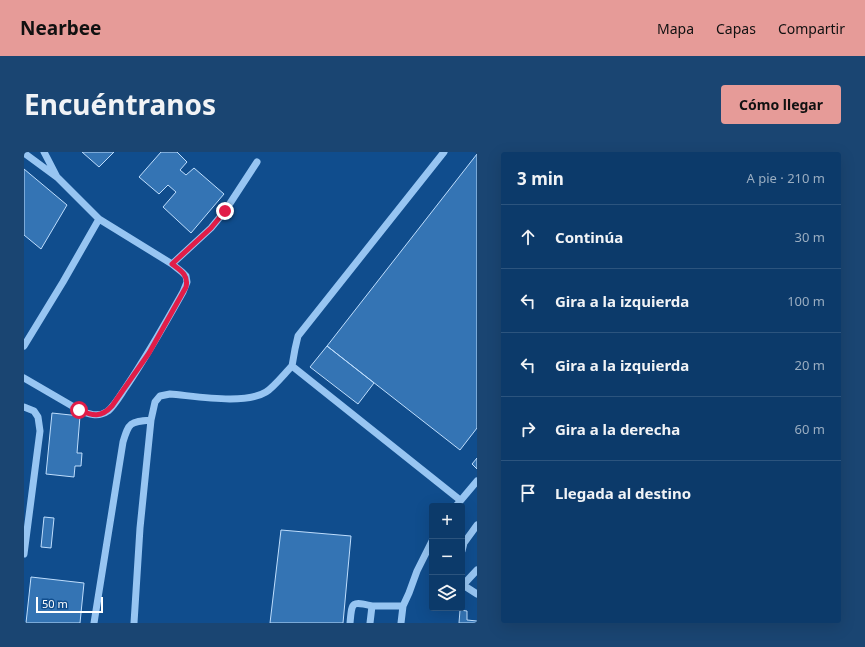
<!DOCTYPE html>
<html lang="es">
<head>
<meta charset="utf-8">
<style>
  :root { --surface:#0c3a6a; --page:#1a4572; --text:#f1f3f6; --muted:#9aadc1; --line:#2c547e; --accent:#e69b98 }
  body { margin:0; font-family:"Noto Sans",sans-serif; background:var(--page); color:var(--text) }
  .controls { position:absolute; right:12px; bottom:12px; display:grid; overflow:hidden; border-radius:4px; box-shadow:0 4px 16px #0002 }
  .controls button { width:36px; height:36px; display:grid; place-items:center; padding:0; border:0; border-bottom:1px solid var(--line); background:var(--surface); color:var(--text); font:20px sans-serif }
  .scale { position:absolute; left:12px; bottom:10px; width:67px; box-sizing:border-box; padding-left:4px; border:2px solid #fff; border-top:0; font-size:11px; line-height:14px; white-space:nowrap; color:#fff; -webkit-text-stroke:3px #104d8d; paint-order:stroke }
  .stop { position:absolute; width:12px; height:12px; margin:-9px; border:3px solid #e11d48; border-radius:50%; background:#fff }
  .stop.end { background:#e11d48; border-color:#fff; box-shadow:0 1px 4px #0008 }
  .list { margin:0; padding:0; list-style:none }
  h2 { display:flex; justify-content:space-between; align-items:center; height:52px; margin:0; padding:0 16px; font-size:17px }
  h2 small { font-size:13px; font-weight:400; color:var(--muted) }
  .list li { display:grid; grid-template-columns:26px 1fr auto; gap:12px; align-items:center; box-sizing:border-box; height:64px; padding:0 16px; border-top:1px solid var(--line) }
  .list b { display:block; font-size:15px; white-space:nowrap }
  .list em { font-size:13px; font-style:normal; color:var(--muted) }
  .icon { flex:none; width:22px; height:22px; fill:none; stroke:currentColor; stroke-width:2; stroke-linecap:round; stroke-linejoin:round }
  .map { position:relative; flex:none; width:453px; height:471px; overflow:hidden; border-radius:4px }
  header { display:flex; align-items:center; gap:24px; box-sizing:border-box; height:56px; padding:0 20px; background:var(--accent); color:#111 }
  header strong { font-size:19px }
  nav { display:flex; gap:22px; margin-inline-start:auto; font-size:14px }
  .intro { display:flex; align-items:center; justify-content:space-between; box-sizing:border-box; height:96px; padding:0 24px }
  h1 { margin:0; font-size:28px }
  .button { padding:10px 18px; border-radius:4px; background:var(--accent); color:#111; font-size:14px; font-weight:700 }
  main { display:flex; gap:24px; padding:0 24px }
  aside { flex:1; background:var(--surface); border-radius:4px; box-shadow:0 4px 16px #0002 }
  .map>svg:first-child { display:block }
  .building { fill:#3474b4; stroke:#bfdefd }
  .lines { fill:none; stroke-linecap:round; stroke-linejoin:round }
  .minor { stroke:#97c5f2; stroke-width:7 }
  .route { stroke:#e11d48; stroke-width:5 }
</style>
</head>
<body>
<header>
<strong>Nearbee</strong>
<nav><a>Mapa</a><a>Capas</a><a>Compartir</a></nav>
</header>
<div class="intro"><h1>Encuéntranos</h1><a class="button">Cómo llegar</a></div>
<main>
<div class="map">
<svg width="453" height="471" viewBox="0 0 453 471">
  <rect width="100%" height="100%" fill="#104d8d"/>
  <path class="building" d="M58 0H90L75 15Z
    M137 0H153L163 10 156 18 162 23 170 16 200 42 167 81 139 55 152 40 144 33 135 42 115 25Z
    M453 2V276L436 298 303 194Z
    M0 17 43 53 17 97 0 83Z
    M303 194 350 231 334 252 286 215Z
    M28 261 56 264 53 301H58L57 314H51L50 325 22 322Z
    M453 306V317L448 312Z
    M20 365 30 366 27 396 17 395Z
    M257 378 327 384 319 471H246Z
    M7 425 60 431 56 471H2Z
    M436 458 443 459V468L453 469V471H435Z"/>
  <g class="lines">
    <path class="minor" d="M20 0 33 25
      M0 1 34 26 75 67 148 112 158 120 162 124 163 130 159 140C141 172 123 204 102 235 97 242 91 253 84 259 74 266 64 262 55 258L0 226
      M148 112 187 76 201 59 233 10
      M0 194 39 130 75 67
      M268 214 271 197 274 184 420 0
      M0 255 10 259 14 265 16 279 0 402
      M432 354 453 329
      M438 399 440 391 453 373
      M438 430 439 433 453 442
      M439 433 453 418
      M70 471 99 290C105 270 106 270 127 268
      M110 471 116 376 127 268 131 250 136 244 146 242C171 244 221 253 242 240 250 235 261 221 268 214L436 348
      M326 471C328 450 327 449 348 454
      M346 471 348 454H379
      M377 471 379 454 385 441 393 419 408 389"/>
  </g>
  <g class="lines">
    <path class="route" d="M55 258C69 264 77 266 88 254L125 201 162 135C165 123 156 118 148 112L187 76 201 59"/>
  </g>
</svg>
<div class="controls">
<button>+</button>
<button>−</button>
<button><svg class="icon" aria-label="layers" viewBox="0 0 24 24"><path d="M12 4l9 5-9 5-9-5zM3 14l9 5 9-5"/></svg></button>
</div>
<div class="scale">50 m</div>
<div class="stop" style="left:55px;top:258px"></div>
<div class="stop end" style="left:201px;top:59px"></div>
</div>
<aside>
<h2>3 min<small>A pie · 210 m</small></h2>
<ul class="list">
<li><svg class="icon" aria-label="ahead" viewBox="0 0 24 24"><path d="M12 20V5M6 11l6-6 6 6"/></svg><div><b>Continúa</b></div><em>30 m</em></li>
<li><svg class="icon" aria-label="left" viewBox="0 0 24 24"><path d="M17 20v-9H6M10 6l-5 5 5 5"/></svg><div><b>Gira a la izquierda</b></div><em>100 m</em></li>
<li><svg class="icon" aria-label="left" viewBox="0 0 24 24"><path d="M17 20v-9H6M10 6l-5 5 5 5"/></svg><div><b>Gira a la izquierda</b></div><em>20 m</em></li>
<li><svg class="icon" aria-label="right" viewBox="0 0 24 24"><path d="M7 20v-9h11M14 6l5 5-5 5"/></svg><div><b>Gira a la derecha</b></div><em>60 m</em></li>
<li><svg class="icon" aria-label="arrive" viewBox="0 0 24 24"><path d="M6 21V4h12l-3 4 3 4H6"/></svg><div><b>Llegada al destino</b></div></li>
</ul>
</aside>
</main>
</body>
</html>
